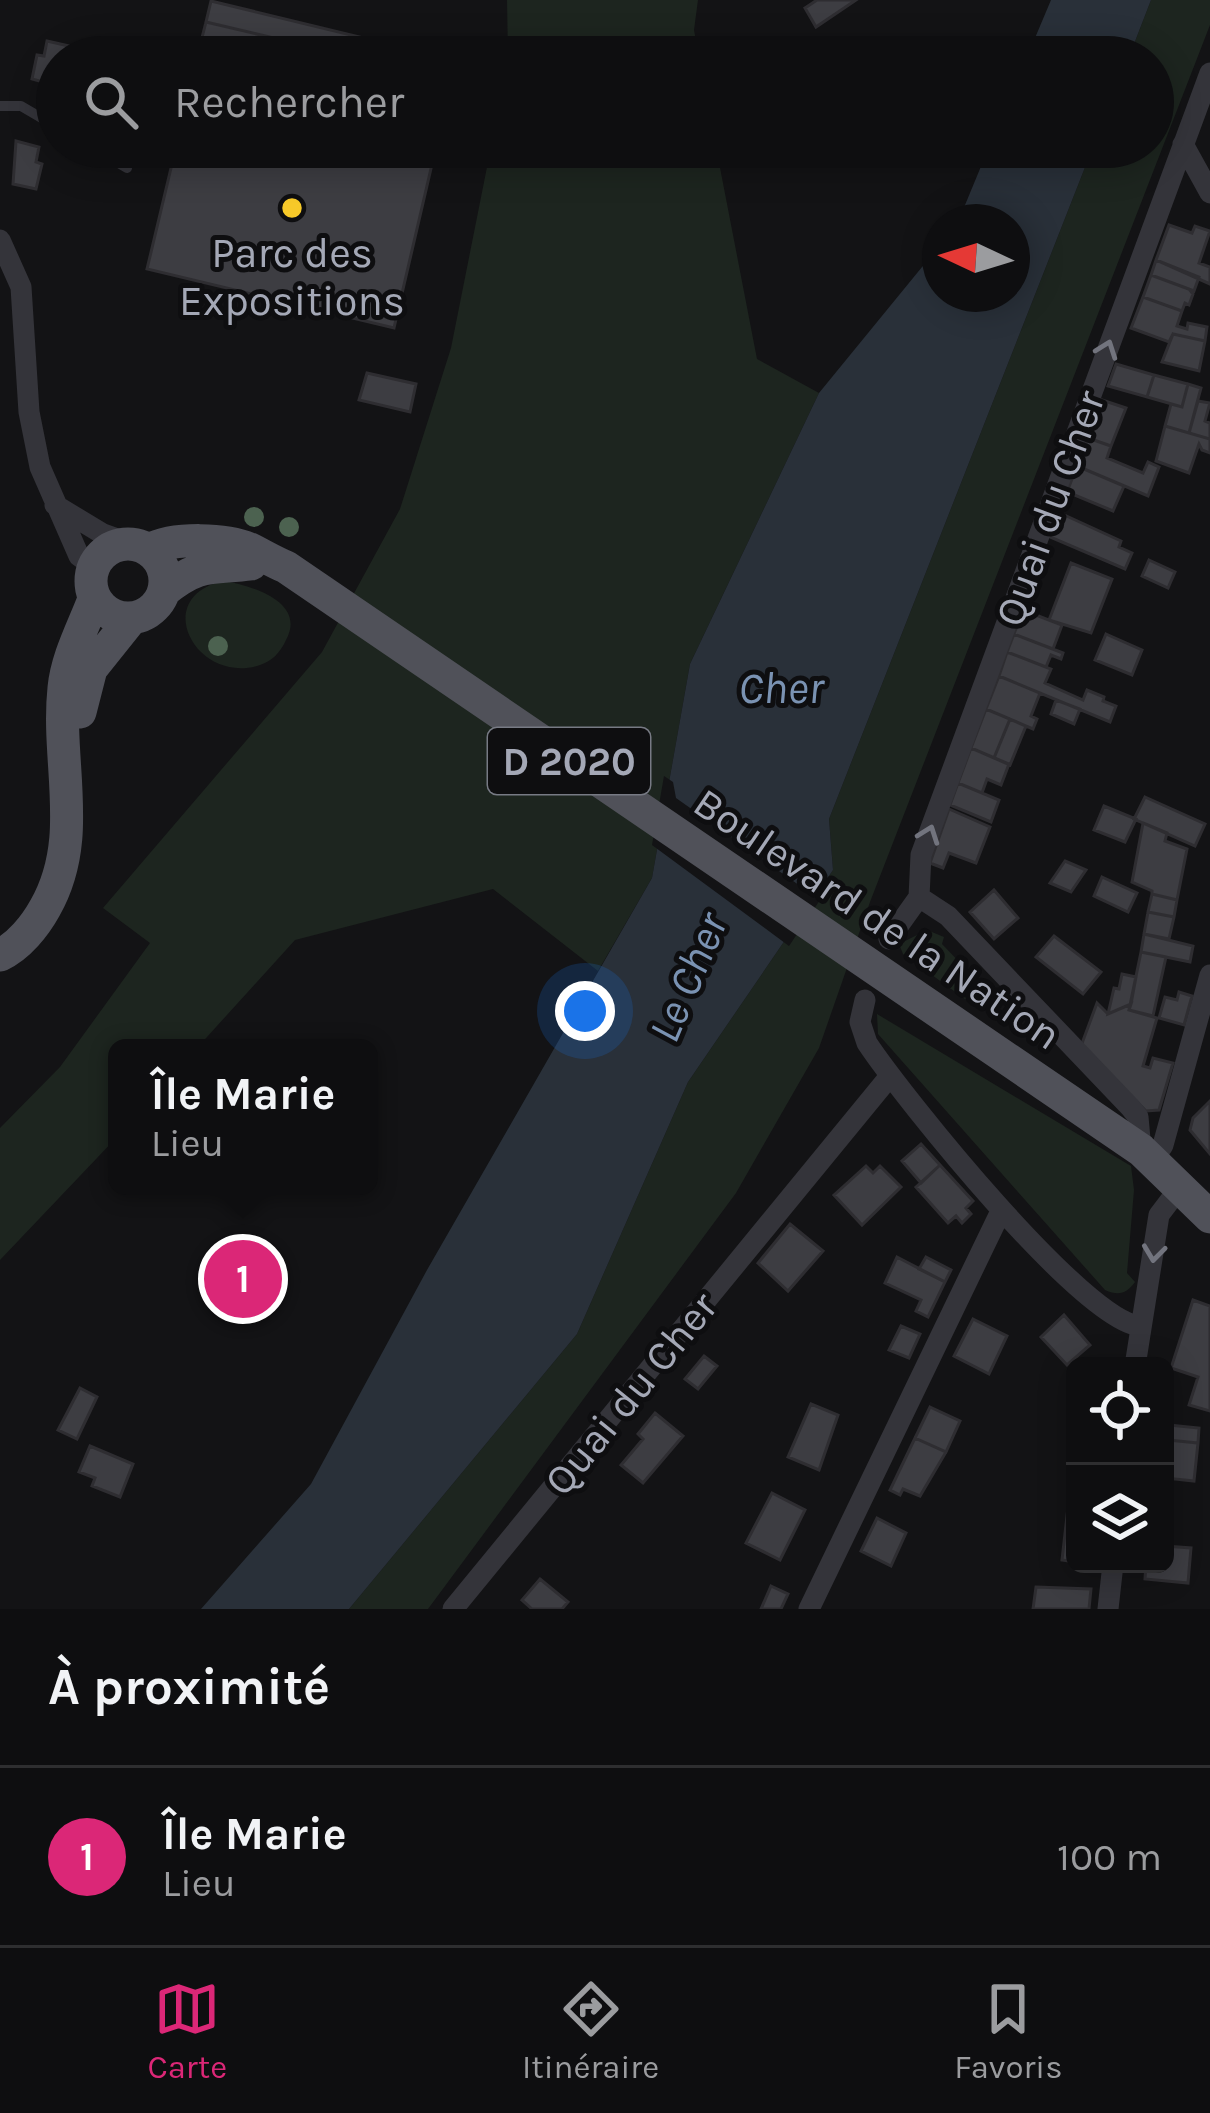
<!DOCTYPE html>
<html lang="fr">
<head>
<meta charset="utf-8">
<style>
  :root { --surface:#0e0e10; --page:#1c1c1e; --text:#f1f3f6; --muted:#9b9c9f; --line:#2e2e30; --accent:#db2777 }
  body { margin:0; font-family:Karla,sans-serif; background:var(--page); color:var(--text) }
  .controls { position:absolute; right:36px; bottom:36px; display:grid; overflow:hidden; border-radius:18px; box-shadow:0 6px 30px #0003 }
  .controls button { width:108px; height:108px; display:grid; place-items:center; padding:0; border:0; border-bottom:3px solid var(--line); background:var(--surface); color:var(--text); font:60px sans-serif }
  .compass { position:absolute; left:922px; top:204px; width:108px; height:108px; border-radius:50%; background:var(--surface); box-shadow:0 6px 30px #0003; rotate:274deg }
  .you { position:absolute; left:585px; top:1011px; width:42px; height:42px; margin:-30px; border:9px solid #fff; border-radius:50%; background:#1a73e8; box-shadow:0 0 0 18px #1a73e833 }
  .badge { display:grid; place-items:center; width:78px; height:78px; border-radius:50%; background:var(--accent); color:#fff; font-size:39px; font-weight:700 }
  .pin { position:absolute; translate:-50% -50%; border:6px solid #fff; box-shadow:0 3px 12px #0006 }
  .popup { position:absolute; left:108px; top:1039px; width:270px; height:156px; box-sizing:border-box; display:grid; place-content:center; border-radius:18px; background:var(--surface); filter:drop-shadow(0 3px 9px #0005); font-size:39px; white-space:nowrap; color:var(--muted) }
  .popup b { font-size:45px; color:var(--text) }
  .popup::after { content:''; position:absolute; left:50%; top:100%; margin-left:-24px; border:24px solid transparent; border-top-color:var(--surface) }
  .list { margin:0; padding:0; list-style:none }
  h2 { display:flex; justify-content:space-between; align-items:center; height:156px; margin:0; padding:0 48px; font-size:51px }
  h2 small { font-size:39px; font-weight:400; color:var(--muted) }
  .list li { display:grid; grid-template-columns:78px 1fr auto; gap:36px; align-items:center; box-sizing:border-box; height:180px; padding:0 48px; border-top:3px solid var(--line) }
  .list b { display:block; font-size:45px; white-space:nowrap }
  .list p { margin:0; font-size:39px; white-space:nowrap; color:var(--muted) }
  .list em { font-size:39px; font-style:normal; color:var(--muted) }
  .icon { flex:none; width:66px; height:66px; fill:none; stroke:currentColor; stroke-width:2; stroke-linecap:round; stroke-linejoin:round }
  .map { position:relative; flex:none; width:1210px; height:1609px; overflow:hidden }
  .search { position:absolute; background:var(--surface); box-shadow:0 6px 30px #0003; left:36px; right:36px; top:36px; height:132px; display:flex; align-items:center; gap:30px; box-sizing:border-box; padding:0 42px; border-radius:66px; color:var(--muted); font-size:45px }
  .sheet { height:336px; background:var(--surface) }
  nav { display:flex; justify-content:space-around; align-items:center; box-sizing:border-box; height:168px; border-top:3px solid var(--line); background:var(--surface); font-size:33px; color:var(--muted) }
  nav a { display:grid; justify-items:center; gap:6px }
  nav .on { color:var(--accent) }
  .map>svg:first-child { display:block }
  .green { fill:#1d251f }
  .water { fill:#293039 }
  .pier { fill:#131315 }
  .building { fill:#3d3d42; stroke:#2e2d31; stroke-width:3 }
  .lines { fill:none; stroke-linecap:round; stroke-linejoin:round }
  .lane { stroke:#34343a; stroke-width:10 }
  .street { stroke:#34343a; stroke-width:21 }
  .primary { stroke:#505159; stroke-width:33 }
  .tree { fill:#4c6250 }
  .oneway { stroke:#72747e }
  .poi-dot { fill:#f7c929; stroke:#0e0e10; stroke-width:4.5 }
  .labels { text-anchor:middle; stroke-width:10; stroke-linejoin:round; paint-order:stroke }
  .shield { fill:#0e0e10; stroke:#777a84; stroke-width:3 }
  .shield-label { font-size:39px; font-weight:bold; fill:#a4a8b6 }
  .poi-label { font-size:42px; fill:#a4a8b6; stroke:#0e0e10 }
  .street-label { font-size:42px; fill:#a4a8b6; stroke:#0e0e10 }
  .water-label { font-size:45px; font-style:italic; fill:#7a92b2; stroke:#0e0e10 }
</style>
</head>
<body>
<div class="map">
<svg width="1210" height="1609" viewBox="0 0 1210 1609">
  <rect width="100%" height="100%" fill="#131315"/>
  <path class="green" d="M507 0H698L694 30 699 57H508Z
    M1151 0H1210V25L870 902 819 1048 736 1193 428 1609H349L577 1334 688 1082 833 870 829 819 1093 147H1153V57H1129Z
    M491 147H716L757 359 819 393 690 664 652 878 598 971 493 889 295 940 197 1048H117V1137L0 1260V1128L60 1067 150 943 103 908 322 652 400 509 451 348Z
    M223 581C251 585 307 602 286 640 280 653 272 661 260 665 197 686 149 598 223 581Z
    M927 930 944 937 942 944 994 998 991 1001 965 999 903 954 899 944Z
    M877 1014 1131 1166 1134 1190 1127 1273 1135 1282C1126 1294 1119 1296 1105 1290L878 1034Z"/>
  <path class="water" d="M1051 0H1151L1129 57H1027Z
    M989 147H1093L829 819 833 870 688 1082 577 1334 349 1609H201L311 1484 427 1270 652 878 690 664 819 393 940 245V294H1012V222H958Z"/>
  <path class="pier" d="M664 776 673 782 676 798 820 900 789 946 652 845Z"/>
  <path class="building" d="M817 0H856L816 27 805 8Z
    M211 1 442 57H354L206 22Z
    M206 22 354 57H197Z
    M47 41 69 46 67 57H57L54 85 32 79 37 55 44 56Z
    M16 141 39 147 36 162 42 164 36 189 13 184Z
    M176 147H436L394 328 147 269Z
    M1169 225 1192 233 1195 226 1210 231 1199 263 1210 267V284L1156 260Z
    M1156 260 1199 277 1194 291 1151 275Z
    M1151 275 1189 289 1193 294 1189 305 1185 303 1182 311 1143 297Z
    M1143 297 1182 311 1177 326 1187 329 1188 323 1207 327 1205 341 1173 334 1169 342 1131 328Z
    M1173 334 1205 341 1199 371 1162 362Z
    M1116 364 1154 375 1147 397 1108 386Z
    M367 373 416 384 410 412 359 400Z
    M1154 375 1188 384 1182 407 1147 397Z
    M1188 384 1201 388 1189 433 1165 426 1171 404 1182 407Z
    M1102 400 1126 408 1111 446 1088 438Z
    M1198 401 1210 403 1205 421 1210 423V439L1189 433Z
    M1165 426 1210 439V453L1202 450 1199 444 1189 473 1156 461Z
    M1088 438 1111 446 1107 458 1143 473 1148 462 1159 467 1148 496 1077 466Z
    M1077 466 1124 486 1113 511 1067 492Z
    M1060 513 1121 541 1119 547 1132 553 1125 569 1050 537Z
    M1149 560 1175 572 1168 588 1142 576Z
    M1071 563 1112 579 1091 633 1049 620Z
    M1023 610 1062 625 1053 649 1014 634Z
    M1014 634 1063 653 1061 659 1051 655 1046 667 1007 652Z
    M1106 634 1142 650 1132 675 1095 660Z
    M1007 652 1051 669 1045 683 1083 700 1087 690 1104 697 1103 701 1116 706 1110 722 999 676Z
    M999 676 1040 693 1031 716 1037 719 1033 729 986 709Z
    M1056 700 1080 709 1074 724 1051 714Z
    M986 709 1010 719 994 758 971 748Z
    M1010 719 1026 726 1010 765 994 758Z
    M971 748 1009 764 1001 785 987 779 982 793 958 783Z
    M958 783 999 800 991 822 950 805Z
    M1145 797 1205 824 1195 846 1134 819Z
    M1104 806 1136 819 1125 842 1094 830Z
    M949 809 990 827 976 863 949 853 943 868 930 863Z
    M1143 823 1167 833 1165 841 1187 849 1177 900 1152 894V891L1132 882Z
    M1065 861 1086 870 1071 892 1050 883Z
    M1102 877 1137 893 1128 912 1094 896Z
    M994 890 1018 918 994 939 970 912Z
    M1152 894 1177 900 1174 917 1148 912Z
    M1148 912 1174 917 1169 939 1144 934Z
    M1144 934 1193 946 1190 962 1141 952Z
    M1054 936 1101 972 1083 994 1036 957Z
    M1141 952 1166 957 1153 1016 1129 1010Z
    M1122 974 1136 977 1131 1004 1108 1014 1114 988 1119 989Z
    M1179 992 1192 996 1184 1025 1159 1018 1165 997 1177 1000Z
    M1097 1003 1108 1014 1131 1004 1129 1010 1157 1018 1143 1066 1150 1068 1153 1058 1173 1063 1159 1110 1146 1111 1081 1046Z
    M1210 1101V1154L1190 1130 1193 1118Z
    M921 1144 940 1165 921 1183 902 1161Z
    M940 1165 973 1201 966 1208 971 1214 962 1223 956 1216 948 1223 916 1187Z
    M866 1166 873 1173 880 1166 901 1187 862 1225 834 1195Z
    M790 1224 823 1251 788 1291 758 1263Z
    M897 1257 945 1282 928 1317 916 1311 921 1300 885 1283Z
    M926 1257 951 1270 945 1282 919 1269Z
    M1193 1300 1210 1306V1411L1189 1405 1198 1377 1171 1368Z
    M1064 1315 1090 1345 1067 1365 1041 1337Z
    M973 1319 1007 1336 989 1374 954 1356Z
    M901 1326 920 1334 909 1358 889 1350Z
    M704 1356 717 1366 698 1389 685 1379Z
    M80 1388 97 1397 77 1439 58 1430Z
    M811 1404 838 1415 819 1470 788 1457Z
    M930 1407 960 1421 946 1452 915 1438Z
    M655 1413 683 1436 643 1483 621 1465 643 1439 638 1434Z
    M1169 1425 1199 1428 1198 1443 1168 1440Z
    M915 1438 946 1452 920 1496 903 1489 900 1495 890 1490Z
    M1168 1440 1198 1443 1194 1481 1165 1478Z
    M90 1446 133 1464 120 1497 92 1486 95 1478 79 1472Z
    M772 1493 805 1510 780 1560 746 1543Z
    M1069 1498 1075 1499V1562L1062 1560Z
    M877 1518 906 1533 891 1566 861 1551Z
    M1165 1546 1191 1548 1188 1583 1145 1579 1146 1564H1165Z
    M540 1579 568 1602 562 1609H532L522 1600Z
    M771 1586 788 1594 781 1609H761Z
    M1036 1587 1091 1589 1089 1609H1033Z"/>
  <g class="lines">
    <path class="lane" d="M0 106H21L57 127
      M91 147 127 168"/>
    <path class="street" d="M1183 144 1210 193
      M0 240 21 287 29 412 40 467 79 556 93 566
      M55 505 103 534 128 543
      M919 897 948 916 1131 1108 1138 1117 1141 1150
      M889 939 919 897 921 855 1210 73
      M865 1000 860 1022 867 1043C903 1097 1085 1324 1141 1326
      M1154 1159 1163 1145 1210 975
      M1135 1366 1159 1215 1181 1186
      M453 1609 890 1076
      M809 1609 1001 1211
      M1108 1609 1113 1564"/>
    <path class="primary" d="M91 581a37 37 0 1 1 74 0a37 37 0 1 1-74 0Z
      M149 550C173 537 227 538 252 550 264 556 274 562 286 567L1141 1150 1210 1217
      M164 591C200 562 211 569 251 564
      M80 712 91 669 131 619
      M0 955C19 946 35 926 45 908 85 838 56 764 64 688 67 657 83 628 94 599"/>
  </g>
  <g class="tree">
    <circle cx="254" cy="517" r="10"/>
    <circle cx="289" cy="527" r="10"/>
    <circle cx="218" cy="646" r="10"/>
  </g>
  <defs><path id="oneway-chevron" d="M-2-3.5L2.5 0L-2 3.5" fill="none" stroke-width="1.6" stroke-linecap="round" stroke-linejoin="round" transform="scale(3)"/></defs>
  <g class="oneway">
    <use href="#oneway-chevron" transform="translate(1107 349) rotate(-70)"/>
    <use href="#oneway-chevron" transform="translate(929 834) rotate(-70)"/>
    <use href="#oneway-chevron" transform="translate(1154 1253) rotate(97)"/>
  </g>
  <circle class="poi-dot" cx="292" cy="208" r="12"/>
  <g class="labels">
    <rect class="shield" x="488" y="728" width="162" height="66" rx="9"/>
    <g class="shield-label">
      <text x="569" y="775">D 2020</text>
    </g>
    <g class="poi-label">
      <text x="292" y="267">Parc des<tspan x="292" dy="48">Expositions</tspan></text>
    </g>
    <g class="street-label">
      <text transform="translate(1049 508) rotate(-70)" y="15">Quai du Cher</text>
      <text transform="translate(878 918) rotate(34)" y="15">Boulevard de la Nation</text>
      <text transform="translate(630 1393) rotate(-51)" y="15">Quai du Cher</text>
    </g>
    <g class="water-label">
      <text x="781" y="703">Cher</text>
      <text transform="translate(687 977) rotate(-67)" y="16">Le Cher</text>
    </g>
  </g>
</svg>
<div class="controls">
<button><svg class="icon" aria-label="locate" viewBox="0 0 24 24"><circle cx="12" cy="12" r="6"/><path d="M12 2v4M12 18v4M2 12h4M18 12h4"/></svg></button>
<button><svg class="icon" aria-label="layers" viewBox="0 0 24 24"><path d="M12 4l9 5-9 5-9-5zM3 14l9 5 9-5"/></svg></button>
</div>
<svg class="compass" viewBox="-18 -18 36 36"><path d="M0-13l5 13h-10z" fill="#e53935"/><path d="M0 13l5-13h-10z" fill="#9b9c9f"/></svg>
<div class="you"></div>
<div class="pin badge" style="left:243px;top:1279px">1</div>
<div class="popup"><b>Île Marie</b>Lieu</div>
<div class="search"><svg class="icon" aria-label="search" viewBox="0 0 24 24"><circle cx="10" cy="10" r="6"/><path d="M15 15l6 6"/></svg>Rechercher</div>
</div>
<section class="sheet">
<h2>À proximité<small></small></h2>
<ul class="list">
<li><span class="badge">1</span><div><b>Île Marie</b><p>Lieu</p></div><em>100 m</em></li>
</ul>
</section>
<nav>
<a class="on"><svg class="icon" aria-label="map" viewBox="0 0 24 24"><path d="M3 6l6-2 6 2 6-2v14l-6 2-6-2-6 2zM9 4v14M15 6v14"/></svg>Carte</a>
<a><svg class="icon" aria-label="directions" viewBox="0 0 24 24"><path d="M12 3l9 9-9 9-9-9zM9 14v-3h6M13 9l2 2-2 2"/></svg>Itinéraire</a>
<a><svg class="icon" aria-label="saved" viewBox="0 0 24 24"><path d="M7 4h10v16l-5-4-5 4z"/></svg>Favoris</a>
</nav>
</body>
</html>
